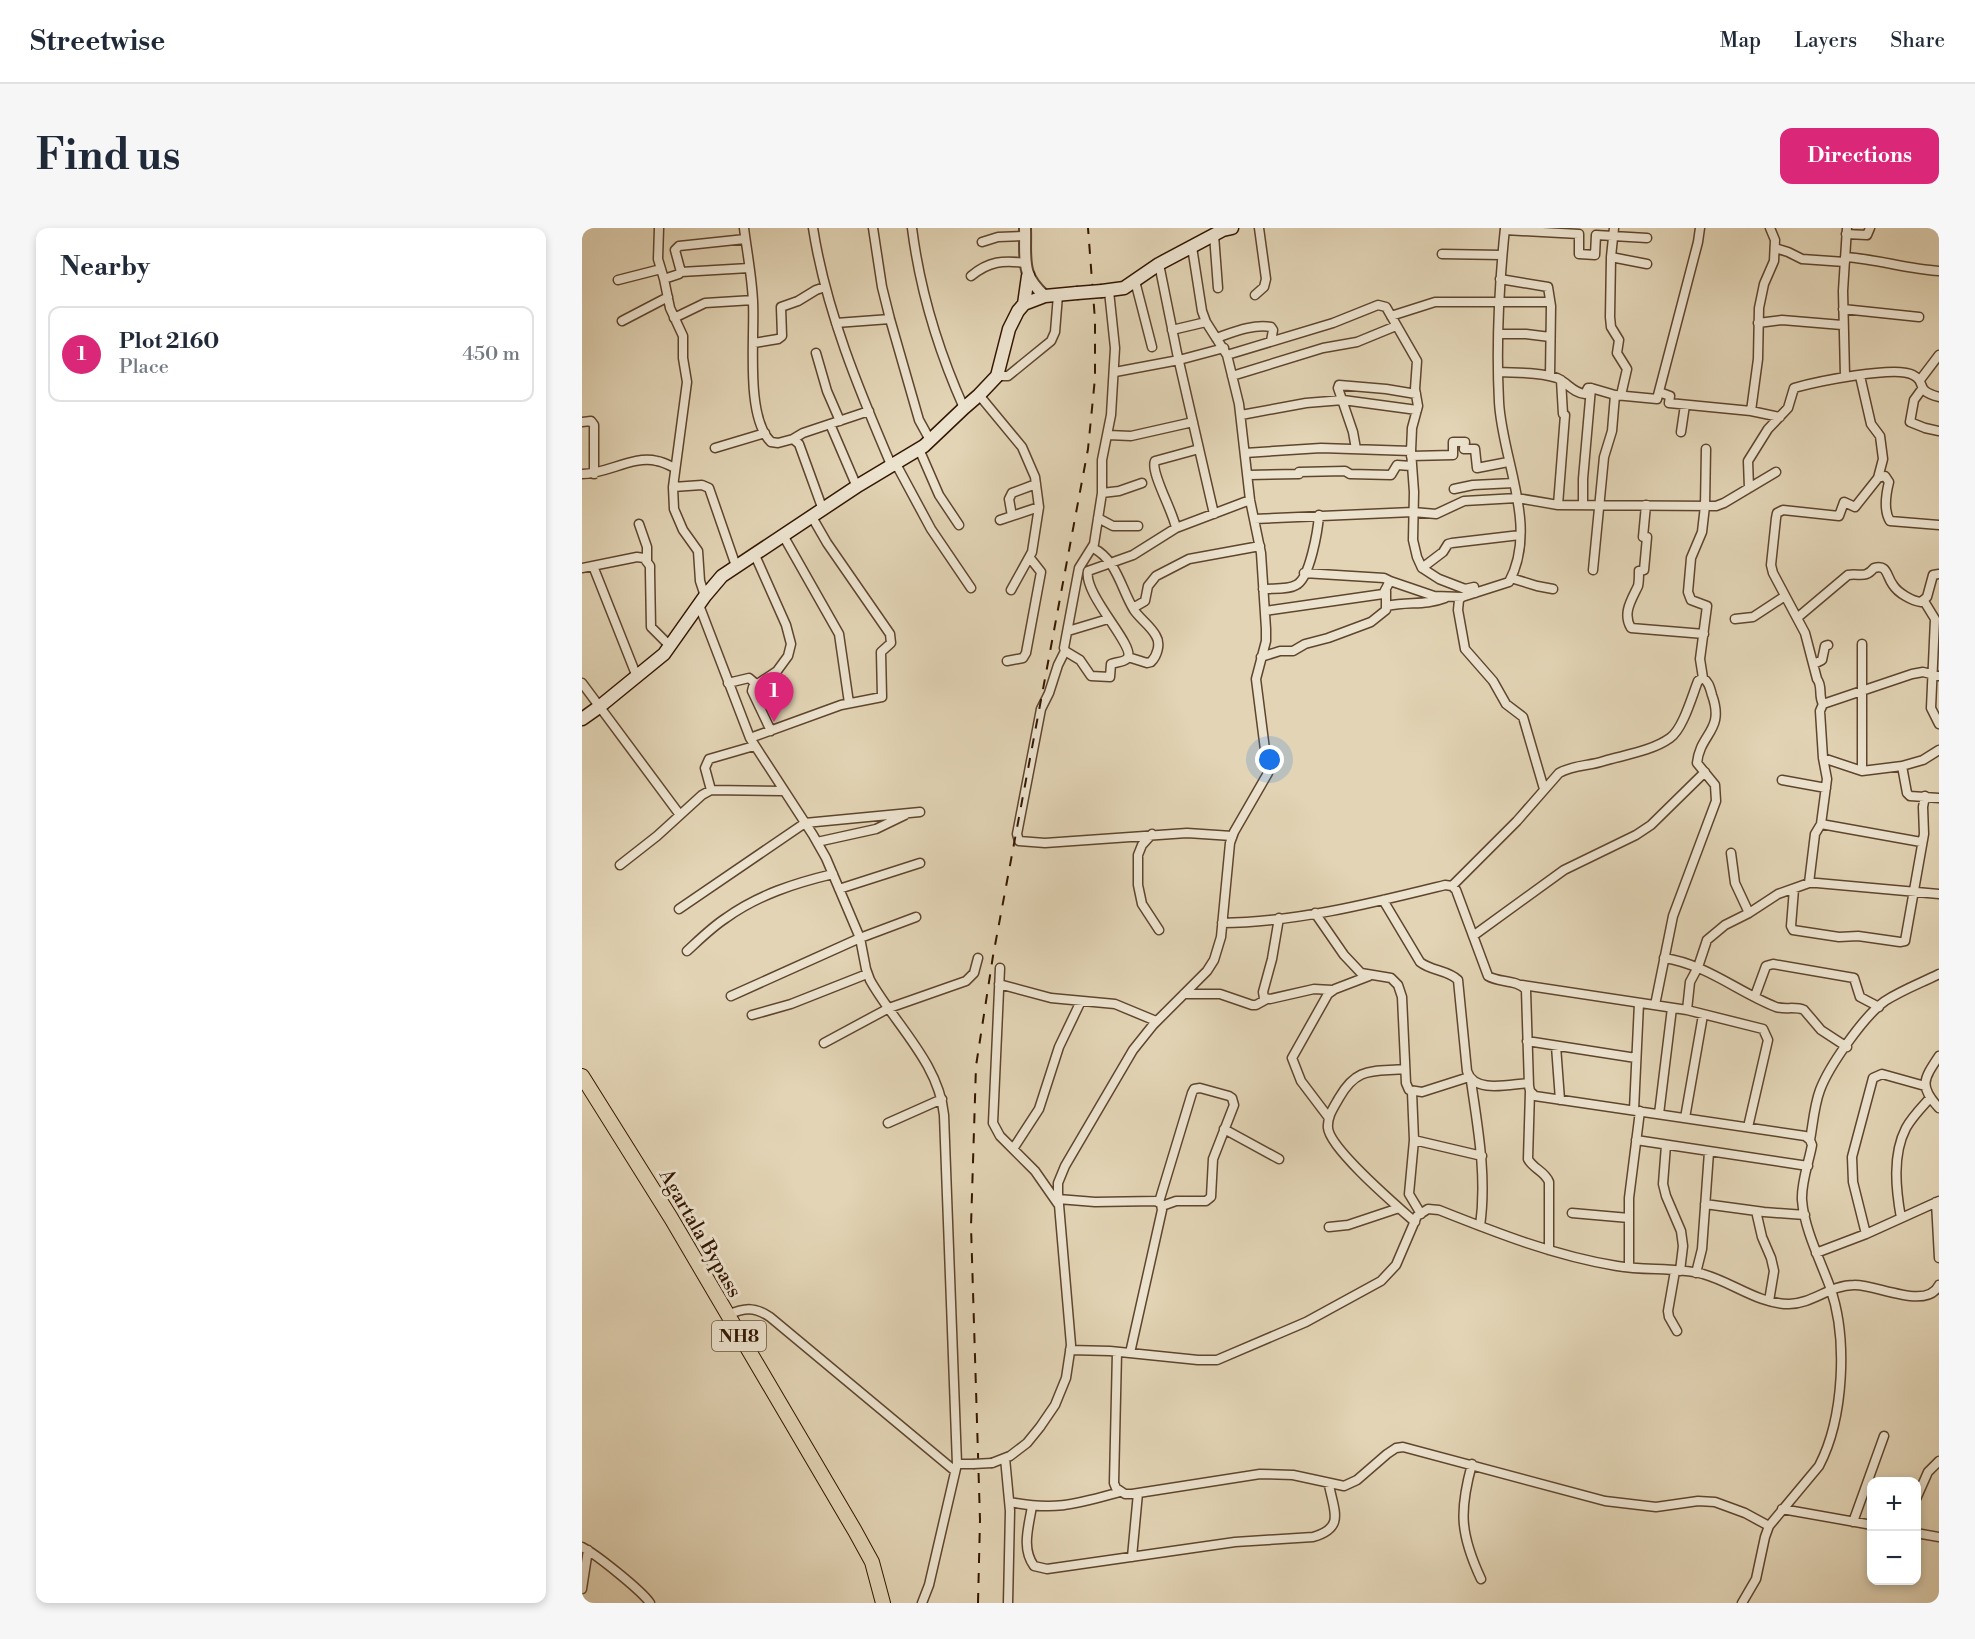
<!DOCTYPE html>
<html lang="en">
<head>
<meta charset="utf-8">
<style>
  :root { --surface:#fff; --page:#f6f6f7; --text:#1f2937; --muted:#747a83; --line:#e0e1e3; --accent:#db2777 }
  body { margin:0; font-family:"Libre Bodoni",serif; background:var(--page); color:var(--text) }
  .controls { position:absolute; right:18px; bottom:18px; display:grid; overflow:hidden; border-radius:12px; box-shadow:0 3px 9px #0003 }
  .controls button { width:54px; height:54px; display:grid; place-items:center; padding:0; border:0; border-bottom:2px solid var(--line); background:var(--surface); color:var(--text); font:30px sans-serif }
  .you { position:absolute; left:688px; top:532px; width:21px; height:21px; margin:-15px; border:4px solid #fff; border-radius:50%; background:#1a73e8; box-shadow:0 0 0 9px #1a73e833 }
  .badge { display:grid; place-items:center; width:39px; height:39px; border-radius:50%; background:var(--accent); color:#fff; font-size:20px; font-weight:700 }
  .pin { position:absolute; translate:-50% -50px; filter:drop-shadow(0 2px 3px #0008) }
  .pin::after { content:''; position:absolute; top:32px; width:21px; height:18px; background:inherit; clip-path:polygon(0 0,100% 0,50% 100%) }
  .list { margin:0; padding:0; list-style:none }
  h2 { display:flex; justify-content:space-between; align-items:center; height:78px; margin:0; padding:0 24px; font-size:26px }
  h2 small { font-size:20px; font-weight:400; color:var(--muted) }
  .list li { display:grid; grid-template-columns:39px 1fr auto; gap:18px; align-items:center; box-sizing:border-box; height:96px; margin:0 12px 12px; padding:0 12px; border:2px solid var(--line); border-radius:12px }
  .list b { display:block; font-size:22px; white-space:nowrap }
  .list p { margin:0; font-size:20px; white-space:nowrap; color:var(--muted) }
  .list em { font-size:20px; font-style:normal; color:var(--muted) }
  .map { position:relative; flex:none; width:1357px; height:1375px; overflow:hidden; border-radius:12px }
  header { display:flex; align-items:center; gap:36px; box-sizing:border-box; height:84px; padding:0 30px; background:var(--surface); border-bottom:2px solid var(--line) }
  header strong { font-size:28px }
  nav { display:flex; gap:33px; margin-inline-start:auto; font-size:21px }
  .intro { display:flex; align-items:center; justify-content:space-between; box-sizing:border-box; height:144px; padding:0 36px }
  h1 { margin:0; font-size:42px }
  .button { padding:15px 27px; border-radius:12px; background:var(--accent); color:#fff; font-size:21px; font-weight:700 }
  main { display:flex; gap:36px; padding:0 36px }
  aside { flex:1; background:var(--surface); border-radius:12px; box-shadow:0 3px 9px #0003 }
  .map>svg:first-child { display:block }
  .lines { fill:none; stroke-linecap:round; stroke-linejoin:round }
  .minor-casing { stroke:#5f452d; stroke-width:11 }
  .tertiary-casing { stroke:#5f452d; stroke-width:14 }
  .secondary-casing { stroke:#331500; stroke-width:15 }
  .trunk-casing { stroke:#331500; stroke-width:16 }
  .minor { stroke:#ece3cf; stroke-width:8 }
  .tertiary { stroke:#ece3cf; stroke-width:10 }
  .secondary { stroke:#ece3cf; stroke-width:12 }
  .trunk { stroke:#e2d4b5; stroke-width:14 }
  .rail { stroke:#331500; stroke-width:2; stroke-dasharray:10 10; stroke-linecap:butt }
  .minor-bridge-casing { stroke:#5f452d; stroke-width:11; stroke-linecap:butt }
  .secondary-bridge-casing { stroke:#331500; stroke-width:15; stroke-linecap:butt }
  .minor-bridge { stroke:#ece3cf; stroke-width:8 }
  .secondary-bridge { stroke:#ece3cf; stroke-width:12 }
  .labels { text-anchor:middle; stroke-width:6; stroke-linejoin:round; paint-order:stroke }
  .shield { fill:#ece3cf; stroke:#6a533e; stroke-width:1.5 }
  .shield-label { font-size:18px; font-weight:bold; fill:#331500 }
  .street-label { font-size:20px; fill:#331500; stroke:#ece3cf }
</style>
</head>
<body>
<header>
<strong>Streetwise</strong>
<nav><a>Map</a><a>Layers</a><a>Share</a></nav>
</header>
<div class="intro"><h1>Find us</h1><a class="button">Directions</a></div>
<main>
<aside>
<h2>Nearby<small></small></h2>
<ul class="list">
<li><span class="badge">1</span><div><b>Plot 2160</b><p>Place</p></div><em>450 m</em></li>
</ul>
</aside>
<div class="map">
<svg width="1357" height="1375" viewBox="0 0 1357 1375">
  <rect width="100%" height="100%" fill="#e2d4b5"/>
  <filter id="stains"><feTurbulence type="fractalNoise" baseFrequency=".00333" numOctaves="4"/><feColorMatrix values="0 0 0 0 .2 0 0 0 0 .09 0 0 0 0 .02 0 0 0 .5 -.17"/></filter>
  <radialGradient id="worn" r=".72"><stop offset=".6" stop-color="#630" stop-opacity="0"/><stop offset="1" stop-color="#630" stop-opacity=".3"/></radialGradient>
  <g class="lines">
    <defs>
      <path id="minor" d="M77 0 76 31 82 51 88 80 101 108V130L105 154 91 259 92 281 101 302 116 323 118 353 123 368
        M162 0C165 24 170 49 171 74 173 109 163 189 189 214L196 215 211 211 217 216 241 282
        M231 0C244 83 277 162 310 239
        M291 0 300 59 308 91 337 192 348 212
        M330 0C338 63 356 122 382 180
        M923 0C917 58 914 116 917 174 920 232 957 298 927 354L880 369 877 372 876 382 883 421 911 453 924 476 941 489 962 561
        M1032 0 1029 29 1028 89 1029 99 1037 112 1035 125 1045 141 1039 167
        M923 2 997 6V26L1013 27 1014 7 1065 10
        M1264 6 1285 7 1288 0
        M632 7 636 60
        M400 14 416 9 443 8
        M1193 20 1206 24 1220 31 1263 34
        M860 26 920 27
        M1029 29 1065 36
        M1263 29C1295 31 1325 41 1357 43
        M577 36 595 125 632 286
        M99 44 167 40
        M389 48C407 33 421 32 444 35
        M82 51 97 46 99 44 93 22 97 18 163 11
        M918 51 966 59 969 78 968 148
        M36 52 79 41
        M553 53 570 119
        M527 63 533 120 529 187 520 232V265L512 316 497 340 482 420 483 423 498 432 509 448 528 449 529 436C534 434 544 434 546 429 552 416 501 366 506 343L551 327 594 300 668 272
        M673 67 682 59 684 51 677 0
        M1261 81 1337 89
        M809 88 853 74H968
        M92 90 123 75 171 72
        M40 93 86 69
        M254 95 308 91
        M1176 95 1200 92 1260 97
        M590 102 624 94
        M917 106H944L968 109
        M634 110C652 104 670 96 689 99L691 102 689 113
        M172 115 196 111 200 108 199 79 216 73 234 62 243 59
        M234 125 245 163 258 193
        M645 127 751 95 796 77 804 79 835 133 833 161 836 178 830 200 829 223 832 264 831 312 835 329 840 340 857 351 883 361 892 359 893 365
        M533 144 597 132 642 120
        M917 144C936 145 957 144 975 150 986 155 991 165 1003 166L1006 160H1009L1033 167 1075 171 1116 14 1118 0
        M415 148H426L469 113 473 104 476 67
        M650 148 741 120 775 114 814 98
        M1263 148 1261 63 1265 0
        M1338 152 1357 127
        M1340 161 1332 172 1328 194 1343 200 1357 203
        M1077 164 1088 168 1087 175 1169 183 1198 189
        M397 167 440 219 453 249 457 279 450 324 429 362
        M1169 183 1176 131 1177 80 1182 56 1192 33 1193 12 1188 0
        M659 187 724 175 761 172 835 182
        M0 194 9 193 12 197V246
        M248 196 275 259
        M1099 204 1103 177
        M526 207 549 208 611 194
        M211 211 221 205 287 183
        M133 220 183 205
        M337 221 357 267 377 297
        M774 221 771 204 756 160 757 157 804 161 834 166
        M663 225 739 220 829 223
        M829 228 871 227V214H883L882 221H893L895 240 926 234
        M314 236 349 301 389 360
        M0 246C25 246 51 227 75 233 82 234 88 238 93 240
        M666 247 717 246V244L763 243 768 246 809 247 815 237 829 238
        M1296 250 1303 248 1307 254C1304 266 1301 282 1308 293L1357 297
        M91 259 120 257 127 260 154 338
        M1167 260 1166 233 1186 201 1206 180 1212 160C1233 154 1314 137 1331 147 1346 155 1331 162 1357 169
        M872 261 891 257 932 255
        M520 265 537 263 560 255
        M976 277 983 187 981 186 979 152
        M1001 277V251L1009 160
        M1064 277 1061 309H1065L1062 342 1057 343C1057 347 1057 354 1056 358 1050 371 1040 385 1049 400L1122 406
        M430 288 427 271 430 265 454 256
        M516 290 531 298H556
        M672 291 831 284 854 286 882 273 935 270 976 277 1134 278 1142 275 1194 244
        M418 292 457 279
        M57 296 65 319V334
        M594 300C591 283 568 244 573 233L617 221
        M202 309 257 406 267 475
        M511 320C535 332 539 361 552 382 558 391 569 398 574 408 579 416 575 428 569 434L565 435 546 429
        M172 325 204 397 209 416 206 428 195 443 171 459 170 463 189 503
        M11 338 55 449
        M0 340 55 329 62 330 68 338V344L69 399 88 418
        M840 340 861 324 866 316 870 315 938 307
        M1011 342 1022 229 1030 203 1033 167
        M929 350 955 358 971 361
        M808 353 852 368 880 369
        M681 361C691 360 706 362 714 357 728 351 736 301 737 287
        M1342 373 1353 391 1349 480 1357 496
        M117 377 168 510 231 607 244 630 278 710 284 741 288 752C312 795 357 835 362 887L375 1236 347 1357 340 1375
        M805 378C827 373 842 378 863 370
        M551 380 563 373 566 358 574 348 607 331 678 318
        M683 383 801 366 808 353 802 350 722 345
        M1215 390 1266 347C1278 345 1283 351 1292 340 1306 336 1304 348 1311 357 1316 365 1330 373 1339 374L1345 369 1351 347 1357 346
        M1153 391 1171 389 1203 368
        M486 403 526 391
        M1280 416V543
        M483 423 476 437 467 465 459 481 435 606 437 613 463 615 605 605 650 608
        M679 429 698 423H711L723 416 746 410 789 394 804 382V363
        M425 433 441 430 444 425 459 344 448 330
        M1232 436 1240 432 1243 418 1246 417
        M1121 450 1118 431 1125 378 1109 372 1106 364 1109 330 1120 304 1123 278 1124 221
        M0 455 98 587
        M146 455 167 450 174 456
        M1241 476C1236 468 1241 458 1235 451L1223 405 1191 345 1189 337 1194 290 1195 285 1201 282 1257 288 1262 274 1273 279 1296 250 1301 231 1298 208 1289 196 1278 148
        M168 510 259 477 300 469 299 424 309 415 308 406 245 315 230 289
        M1241 530 1280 543 1320 538 1341 532 1357 522
        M1320 538 1325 565 1328 568 1357 570
        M1200 552 1244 560
        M129 562 123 540 127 531 172 518
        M1239 596 1339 614
        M570 606 560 617 556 627V657L560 676 577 702
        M235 614 294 601 323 587
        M1149 625 1153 655 1167 685
        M38 637 75 608 120 567 129 562 201 563
        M1227 655 1233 606 1239 596 1245 551 1241 530 1238 483 1241 476 1330 446 1341 444 1357 448
        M870 658 935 593 977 545C991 537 1007 538 1022 533 1042 527 1070 523 1088 510 1101 501 1110 468 1116 453L1121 450C1127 454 1128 460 1130 467 1143 503 1118 505 1115 535L1133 557 1134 573 1091 688 1073 777
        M257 661 338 635
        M1212 661 1209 698 1211 702 1257 709 1276 708 1318 714 1323 713 1342 606 1341 579 1343 568
        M801 672 838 734C849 743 866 742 876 752L885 843C892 866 928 856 946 855
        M97 681 223 595 338 584
        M733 685 762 727 779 745 809 750 816 757 820 769 824 855 827 862 840 864 887 849
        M697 690 690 731 681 764 682 770 688 771 732 761 750 762
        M640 695C716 694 790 675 863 657L870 658 874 662 906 748C917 755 935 751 944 762L947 858 948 863 953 868 1223 908 1228 912 1230 917C1227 934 1219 954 1220 972 1222 1000 1238 1032 1248 1059 1266 1110 1262 1190 1237 1238L1187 1298 1183 1309 1174 1351 1160 1375
        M891 708 982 642 1054 607 1069 597 1123 544
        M105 723C117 712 130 699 144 690 176 667 213 655 251 646
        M1082 730C1124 736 1156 764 1194 779 1203 782 1213 778 1222 782L1239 802 1265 819
        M418 740 411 895 418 908 453 943 476 976
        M417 756 469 770 533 776 574 793
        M940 757 1105 782 1181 801 1186 812 1166 899
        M602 766H638L670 777H674L685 771
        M149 768 278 710 334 689
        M1173 768 1184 738 1191 736 1272 750 1278 769 1297 779
        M1105 782 1108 754 1116 739 1125 712 1143 697 1167 685 1196 666 1227 655H1235L1357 666
        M170 787 209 776 285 746
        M945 813 1054 830
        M242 815 307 780 384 753 392 745 396 730
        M974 818 978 872
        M1357 828C1341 852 1337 858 1357 880
        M823 841C791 844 775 838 757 870 752 879 745 888 746 900 748 921 815 978 833 994
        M889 853C896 901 905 949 898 998
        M948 863 946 931C951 941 963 943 967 954V1022
        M830 864 832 912 827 966 839 986
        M1052 882 1057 775
        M1077 886 1090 780
        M747 890 719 853 710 830 746 766 753 761 787 748
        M1103 890 1121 787
        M306 895 360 871
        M642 901 697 931
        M832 912 900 928
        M1054 912 1226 938
        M1228 912C1231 896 1232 878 1238 862 1247 838 1282 788 1303 773 1320 762 1339 755 1357 746
        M1084 917 1081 956 1084 968 1099 1003 1101 1018 1098 1043
        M431 921 457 881 477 819 499 773
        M476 971 513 974 574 973 579 976 580 982 548 1125
        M577 974 610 865 612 861 618 860 647 868 650 870 652 877 631 931 629 969 624 973H594L580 978
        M1354 974 1357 1030
        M1123 976 1182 984 1223 987
        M1174 983 1180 1009 1189 1030 1192 1043 1187 1073
        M990 985 1047 990
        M1319 990C1314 962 1310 927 1324 900 1330 889 1340 879 1348 870
        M747 999 766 997 817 980
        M1284 1006 1271 954 1270 929 1291 850 1300 846 1343 858
        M1234 1025 1284 1006 1357 973
        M1047 1039V970L1058 883
        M1093 1043 1086 1083 1087 1089 1095 1103
        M1114 1045 1120 1021 1127 924
        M145 1087C162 1080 172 1078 188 1089L373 1243
        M488 1122 528 1123 616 1132H635L724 1094 799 1053 814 1037 835 988 846 981 857 982C915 1005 973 1028 1035 1038 1063 1043 1093 1039 1121 1046 1150 1054 1176 1076 1207 1076 1230 1076 1248 1057 1272 1057 1294 1056 1345 1083 1357 1057
        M535 1124 532 1255 534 1260 543 1266H550L678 1246 711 1247 762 1258 775 1252 805 1226 814 1220 821 1219 1023 1273 1074 1279 1116 1273 1133 1274 1163 1285 1187 1298
        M423 1230 428 1283 426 1375
        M410 1235 428 1228 445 1215 458 1199 473 1177 484 1150 489 1117 476 965V955L483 938 551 822 571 797 625 743 632 732 639 709 648 615 652 604 686 545 674 451 684 413V401L679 325 668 272 657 176 645 127 624 94 620 83 610 19
        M375 1236H391
        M890 1236C877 1283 878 1306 899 1351
        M1334 1271 1346 1244 1357 1233
        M428 1274C474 1283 494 1276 538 1264
        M450 1278C447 1298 439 1320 452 1338L465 1341 653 1314 731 1309C763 1300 752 1283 747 1257
        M1200 1281 1290 1297
        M1271 1294 1302 1208
        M1334 1305 1357 1309
        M0 1319C14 1326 60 1363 68 1375
        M550 1329 556 1265
        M0 1361 6 1322"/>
      <path id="tertiary" d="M443 0C444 30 438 47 463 68"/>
      <path id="secondary" d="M520 63 542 60 577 36 641 2 650 0
        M442 76 446 48
        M0 491 17 479 82 426 123 368 140 348 277 257 342 218 382 180 397 167 415 148 427 101 436 83 442 76 463 68 495 65"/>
      <path id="trunk" d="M0 848 89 990 273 1303 290 1334 301 1375"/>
    </defs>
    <use href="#minor" class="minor-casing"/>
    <use href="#tertiary" class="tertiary-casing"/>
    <use href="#secondary" class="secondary-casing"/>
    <use href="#trunk" class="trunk-casing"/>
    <use href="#minor" class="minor"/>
    <use href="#tertiary" class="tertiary"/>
    <use href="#secondary" class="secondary"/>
    <use href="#trunk" class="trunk"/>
    <path class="rail" d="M396 1375 398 1292 389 998 394 838 411 728 506 221 513 150V92L506 0"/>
    <defs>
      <path id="minor-bridge" d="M391 1236 410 1235"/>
      <path id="secondary-bridge" d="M495 65 520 63"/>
    </defs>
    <use href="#minor-bridge" class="minor-bridge-casing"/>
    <use href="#secondary-bridge" class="secondary-bridge-casing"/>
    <use href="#minor-bridge" class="minor-bridge"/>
    <use href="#secondary-bridge" class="secondary-bridge"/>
  </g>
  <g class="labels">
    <rect class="shield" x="130" y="1093" width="54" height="30" rx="4.5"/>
    <g class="shield-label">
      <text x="157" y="1114">NH8</text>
    </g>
    <g class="street-label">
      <text transform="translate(119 1005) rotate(60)" y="7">Agartala Bypass</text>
    </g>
  </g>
  <rect width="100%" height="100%" filter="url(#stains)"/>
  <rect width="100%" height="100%" fill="url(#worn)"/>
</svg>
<div class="controls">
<button>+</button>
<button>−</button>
</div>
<div class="you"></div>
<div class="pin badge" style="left:192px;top:494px">1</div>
</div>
</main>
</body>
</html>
